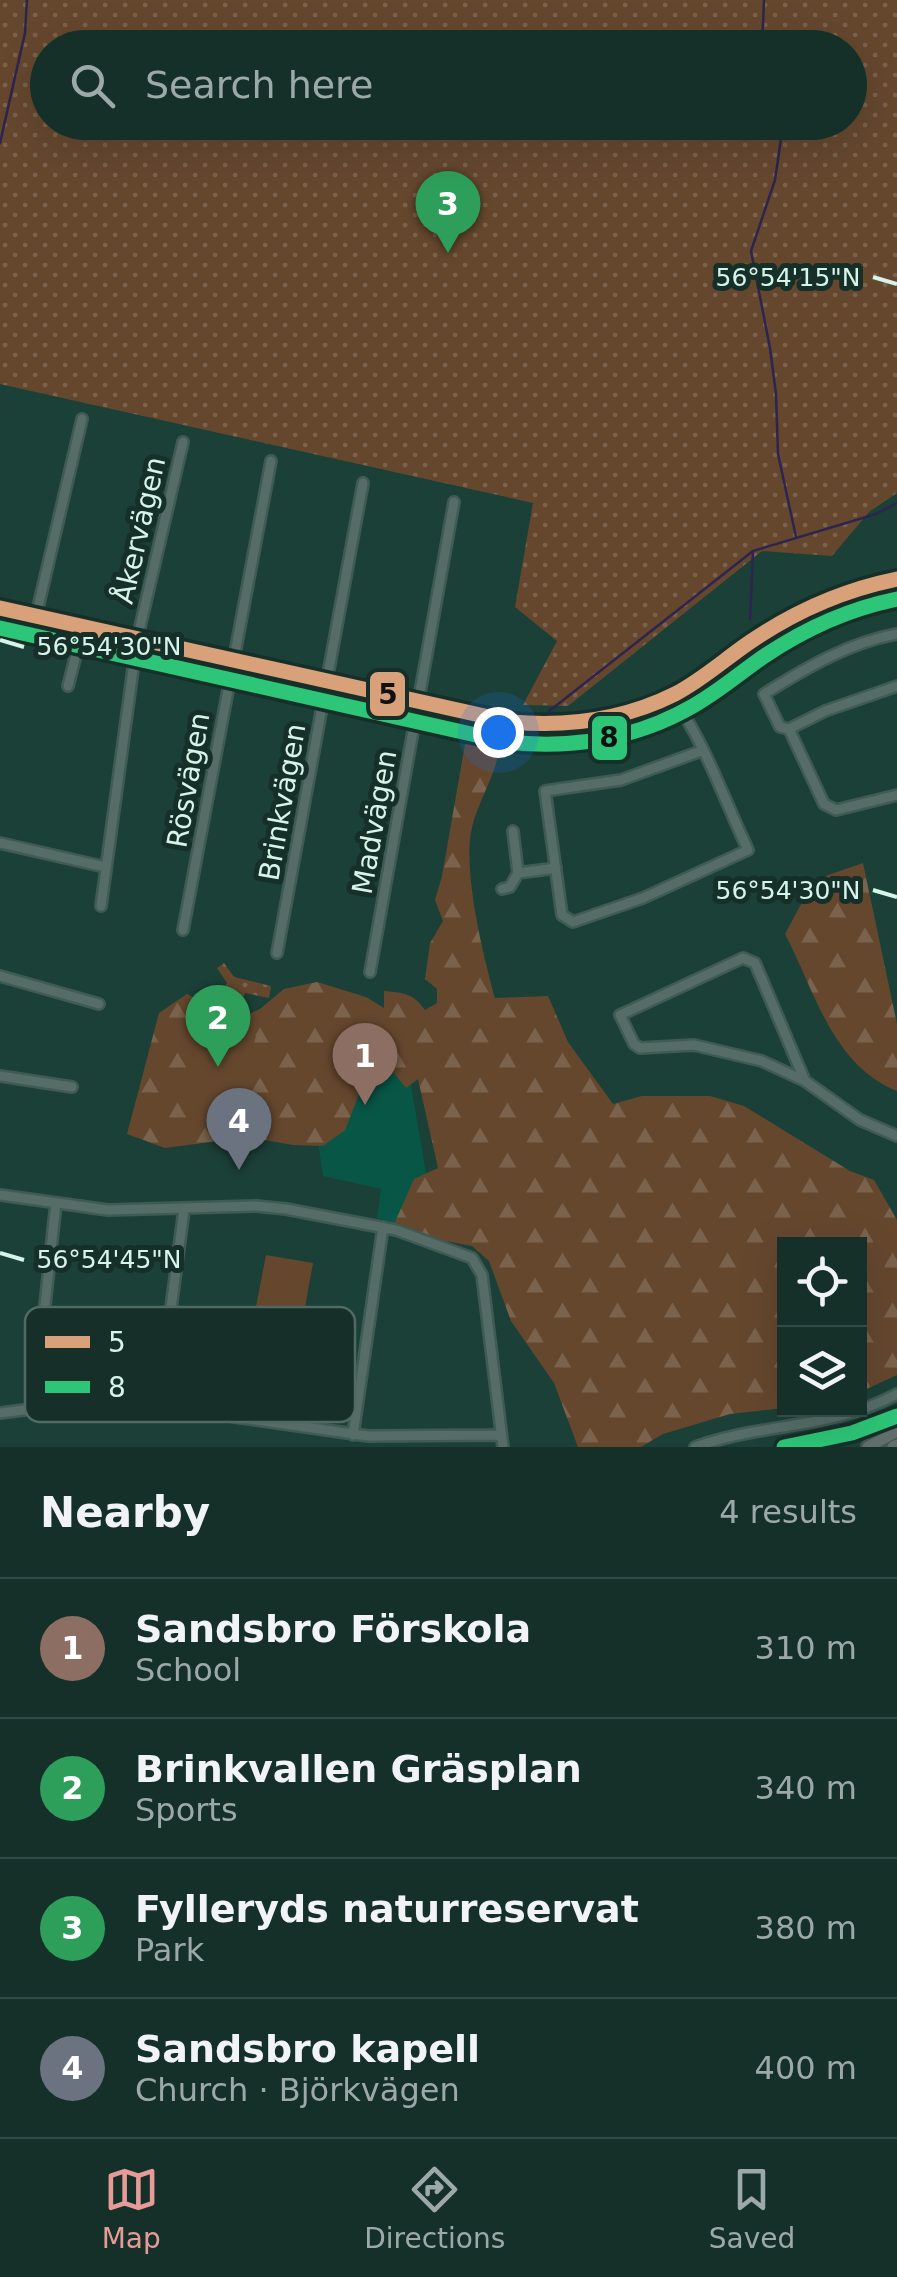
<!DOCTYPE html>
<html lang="en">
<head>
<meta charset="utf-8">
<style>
  :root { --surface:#143029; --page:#213c35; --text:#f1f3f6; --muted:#9da9a8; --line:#334b46; --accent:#e69b98 }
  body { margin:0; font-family:"DejaVu Sans",sans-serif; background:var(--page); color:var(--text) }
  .controls { position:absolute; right:30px; bottom:30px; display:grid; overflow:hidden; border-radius:0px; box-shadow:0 10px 40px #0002 }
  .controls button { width:90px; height:90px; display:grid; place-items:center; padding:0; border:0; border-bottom:2px solid var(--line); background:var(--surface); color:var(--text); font:50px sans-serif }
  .you { position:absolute; left:498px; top:732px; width:35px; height:35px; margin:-25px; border:8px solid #fff; border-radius:50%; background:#1a73e8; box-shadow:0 0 0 15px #1a73e833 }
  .badge { display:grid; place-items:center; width:65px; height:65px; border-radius:50%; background:var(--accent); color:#fff; font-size:32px; font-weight:700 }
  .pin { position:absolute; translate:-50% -82px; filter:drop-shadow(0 2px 5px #0008) }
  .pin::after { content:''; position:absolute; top:52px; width:35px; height:30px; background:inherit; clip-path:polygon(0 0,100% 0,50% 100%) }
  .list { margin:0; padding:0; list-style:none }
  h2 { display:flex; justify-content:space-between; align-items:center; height:130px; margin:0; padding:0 40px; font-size:42px }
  h2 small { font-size:32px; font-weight:400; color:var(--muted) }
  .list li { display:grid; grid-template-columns:65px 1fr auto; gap:30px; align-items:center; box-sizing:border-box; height:140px; padding:0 40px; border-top:2px solid var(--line) }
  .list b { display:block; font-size:38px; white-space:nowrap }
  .list p { margin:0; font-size:32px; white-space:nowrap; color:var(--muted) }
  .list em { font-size:32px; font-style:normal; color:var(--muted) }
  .icon { flex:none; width:55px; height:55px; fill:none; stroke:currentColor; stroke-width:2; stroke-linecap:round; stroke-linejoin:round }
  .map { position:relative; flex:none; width:897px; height:1447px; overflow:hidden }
  .search { position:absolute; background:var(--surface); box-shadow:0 10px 40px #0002; left:30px; right:30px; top:30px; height:110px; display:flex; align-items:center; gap:25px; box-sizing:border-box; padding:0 35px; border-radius:55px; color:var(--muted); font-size:38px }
  .sheet { height:690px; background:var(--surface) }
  nav { display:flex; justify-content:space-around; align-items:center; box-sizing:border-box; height:140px; border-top:2px solid var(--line); background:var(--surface); font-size:28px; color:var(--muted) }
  nav a { display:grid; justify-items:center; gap:5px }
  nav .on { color:var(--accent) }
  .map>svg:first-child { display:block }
  .built { fill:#085646 }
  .forest { fill:url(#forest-firs) }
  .park { fill:url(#park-dots); fill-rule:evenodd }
  .pitch { fill:#65472e }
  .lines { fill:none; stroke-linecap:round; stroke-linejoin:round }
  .stream { stroke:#2d2550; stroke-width:2.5 }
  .minor-casing { stroke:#3f5b53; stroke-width:14 }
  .major-casing { stroke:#3f5b53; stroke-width:16 }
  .minor { stroke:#566d67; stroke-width:9 }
  .major { stroke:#626f6c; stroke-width:11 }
  .bus-1-casing { stroke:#162f28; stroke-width:22 }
  .bus-2-casing { stroke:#162f28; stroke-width:22 }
  .bus-1 { stroke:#d9a179; stroke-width:15 }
  .bus-2 { stroke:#2dc577; stroke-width:15 }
  .ticks { fill:none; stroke:#d6f4e9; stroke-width:4 }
  .labels { text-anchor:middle; stroke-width:10; stroke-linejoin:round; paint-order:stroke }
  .street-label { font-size:28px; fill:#d6f4e9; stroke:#162f28 }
  .key { fill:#162f28; stroke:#506a62; stroke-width:2.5 }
  .key-label { font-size:28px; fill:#d6f4e9 }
  .ticks-label { font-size:25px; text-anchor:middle; fill:#d6f4e9; stroke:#162f28; stroke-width:10; stroke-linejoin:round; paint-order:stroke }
  .line-badge { stroke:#162f28; stroke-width:4 }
  .pale-badge-label { font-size:28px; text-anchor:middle; font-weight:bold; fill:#111 }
</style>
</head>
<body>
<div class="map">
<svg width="897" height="1447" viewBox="0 0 897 1447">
  <defs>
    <pattern id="forest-firs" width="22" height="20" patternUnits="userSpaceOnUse" patternTransform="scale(2.5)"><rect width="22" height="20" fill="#65472e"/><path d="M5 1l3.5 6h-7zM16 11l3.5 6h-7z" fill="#7a624c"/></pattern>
    <pattern id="park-dots" width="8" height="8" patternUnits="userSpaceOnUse" patternTransform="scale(2.5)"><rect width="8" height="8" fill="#65472e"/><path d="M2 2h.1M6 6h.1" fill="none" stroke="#7a624c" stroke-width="1.8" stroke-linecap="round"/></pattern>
  </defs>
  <rect width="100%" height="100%" fill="#1b4037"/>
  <path class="built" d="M312 1034 408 1068 437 1237 377 1218 381 1189 323 1176 318 1142Z"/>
  <path class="forest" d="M482 729 499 737C502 766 479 798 472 827 462 869 483 955 495 998L548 996 568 1042 613 1104 642 1096H710L744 1106 850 1171 874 1180 897 1220V1375L860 1392V1244H784V1408L730 1414 663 1434 641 1447H578L554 1383 511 1321 489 1261 472 1246 430 1238 395 1222 414 1179 438 1168 418 1079 406 1088 386 1063 374 1056 345 1130 323 1146 293 1145 249 1137 165 1148 127 1134 159 1013 187 994 236 1020 260 1009 284 989 317 982 366 997 384 1008V991C404 993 413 993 425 1010L437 1003V989L425 979 430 943 443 921 435 900 442 876 467 733Z
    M863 863 897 1024V1091C832 1065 815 991 785 934L814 880Z"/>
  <path class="park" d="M0 0H897V493L869 512 832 556 762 551 568 706 523 705 557 641 515 607 533 503 0 384ZM48 48H850V122H48Z
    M224 963 234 977 271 986 269 998 245 993 241 1006 222 1001 227 983 217 968Z"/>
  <path class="pitch" d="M202 1021 256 1036 234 1113 180 1098Z
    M266 1255 313 1263 299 1341 251 1332Z"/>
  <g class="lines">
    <path class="stream" d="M762 48 764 0
      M768 122 781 139 775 180 751 251 770 348 776 394 778 454 796 537
      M0 143 25 33 27 0
      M750 619 753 551
      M548 712 753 551 876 514 897 503"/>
    <defs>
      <path id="minor" d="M0 608 511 722C568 729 622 721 674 694 701 680 726 659 750 642 796 610 842 588 897 579
        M36 616 82 419
        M897 634C848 643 806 668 764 694L780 727 789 729 824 804 836 810 897 795
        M68 686 83 627
        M672 696C704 741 724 799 748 850L643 898 573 922 562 915 545 791 621 780 701 751
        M789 729 825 711 897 686
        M513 831 518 873
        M0 843 105 867
        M502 889 510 887 518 873 556 868
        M101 906 137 640 183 442
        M183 930 271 461
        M277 953 363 483
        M370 972 454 502
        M0 976 99 1004
        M0 1076 72 1087
        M805 1081 755 963 743 958 620 1015 634 1044 640 1048 694 1045 762 1061 805 1081 860 1120 897 1136
        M0 1195 108 1210 256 1206 286 1209 396 1230 472 1258 482 1275 503 1447
        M158 1406 184 1210
        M34 1407 56 1203
        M0 1413 55 1406H158L368 1436 500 1435
        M353 1435 383 1227
        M695 1447C761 1423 833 1429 897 1394"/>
      <path id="major" d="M868 1447 897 1431
        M893 1447 897 1445"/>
    </defs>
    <use href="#minor" class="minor-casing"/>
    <use href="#major" class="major-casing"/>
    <use href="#minor" class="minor"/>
    <use href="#major" class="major"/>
    <defs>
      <path id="bus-1" d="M0 608 511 722C568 727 623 720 675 694 702 680 725 659 750 642 795 611 843 590 897 579"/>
      <path id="bus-2" d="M0 628 507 742C571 749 636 739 693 706 718 692 740 673 763 657 804 629 848 609 897 599
        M784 1447 852 1433 897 1416"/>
    </defs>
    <use href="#bus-1" class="bus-1-casing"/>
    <use href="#bus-2" class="bus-2-casing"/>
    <use href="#bus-1" class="bus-1"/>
    <use href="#bus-2" class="bus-2"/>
  </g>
  <path class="ticks" d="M873 277 897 284M0 640 24 647M873 890 897 897M0 1253 24 1260"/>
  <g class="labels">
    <g class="street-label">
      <text transform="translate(139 530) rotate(-77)" y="10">Åkervägen</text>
      <text transform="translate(188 780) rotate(-80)" y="10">Rösvägen</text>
      <text transform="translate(282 802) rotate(-80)" y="10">Brinkvägen</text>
      <text transform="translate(374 822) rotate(-80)" y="10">Madvägen</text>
    </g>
  </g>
  <rect x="25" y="1307" width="330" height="115" rx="15" class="key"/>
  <rect x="45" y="1336" width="45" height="12" fill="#d9a179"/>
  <rect x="45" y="1381" width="45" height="12" fill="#2dc577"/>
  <g class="key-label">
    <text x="108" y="1352">5</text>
    <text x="108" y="1397">8</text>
  </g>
  <g class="ticks-label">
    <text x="788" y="286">56°54'15"N</text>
    <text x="109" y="655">56°54'30"N</text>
    <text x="788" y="899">56°54'30"N</text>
    <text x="109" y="1268">56°54'45"N</text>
  </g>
  <g class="line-badge">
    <rect x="368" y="670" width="39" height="48" rx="10" fill="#d9a179"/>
    <rect x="590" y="714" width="39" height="48" rx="10" fill="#2dc577"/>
  </g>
  <g class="pale-badge-label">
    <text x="388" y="704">5</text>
    <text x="609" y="747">8</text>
  </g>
</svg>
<div class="controls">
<button><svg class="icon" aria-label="locate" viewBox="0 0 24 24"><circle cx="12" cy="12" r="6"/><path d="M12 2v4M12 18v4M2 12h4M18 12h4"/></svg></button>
<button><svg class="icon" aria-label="layers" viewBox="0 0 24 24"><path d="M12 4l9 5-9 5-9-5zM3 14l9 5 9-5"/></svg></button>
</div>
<div class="you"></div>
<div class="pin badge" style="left:365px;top:1105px;background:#8d6e63">1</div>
<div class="pin badge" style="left:218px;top:1067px;background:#2e9e5b">2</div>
<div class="pin badge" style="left:448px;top:253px;background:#2e9e5b">3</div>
<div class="pin badge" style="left:239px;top:1170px;background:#6b7280">4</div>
<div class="search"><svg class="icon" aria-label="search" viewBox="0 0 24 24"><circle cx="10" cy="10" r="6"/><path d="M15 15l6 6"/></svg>Search here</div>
</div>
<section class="sheet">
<h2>Nearby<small>4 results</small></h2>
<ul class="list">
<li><span class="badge" style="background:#8d6e63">1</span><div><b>Sandsbro Förskola</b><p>School</p></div><em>310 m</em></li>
<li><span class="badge" style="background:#2e9e5b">2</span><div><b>Brinkvallen Gräsplan</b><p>Sports</p></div><em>340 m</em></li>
<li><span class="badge" style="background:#2e9e5b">3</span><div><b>Fylleryds naturreservat</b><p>Park</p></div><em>380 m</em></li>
<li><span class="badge" style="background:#6b7280">4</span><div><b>Sandsbro kapell</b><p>Church · Björkvägen</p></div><em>400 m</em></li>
</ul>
</section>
<nav>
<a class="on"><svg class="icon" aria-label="map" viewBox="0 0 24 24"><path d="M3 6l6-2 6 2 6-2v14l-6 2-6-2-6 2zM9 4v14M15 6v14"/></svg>Map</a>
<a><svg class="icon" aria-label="directions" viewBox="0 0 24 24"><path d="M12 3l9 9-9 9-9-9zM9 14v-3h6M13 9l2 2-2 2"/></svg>Directions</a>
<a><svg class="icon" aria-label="saved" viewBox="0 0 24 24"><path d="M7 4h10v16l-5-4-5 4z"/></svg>Saved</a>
</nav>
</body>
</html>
